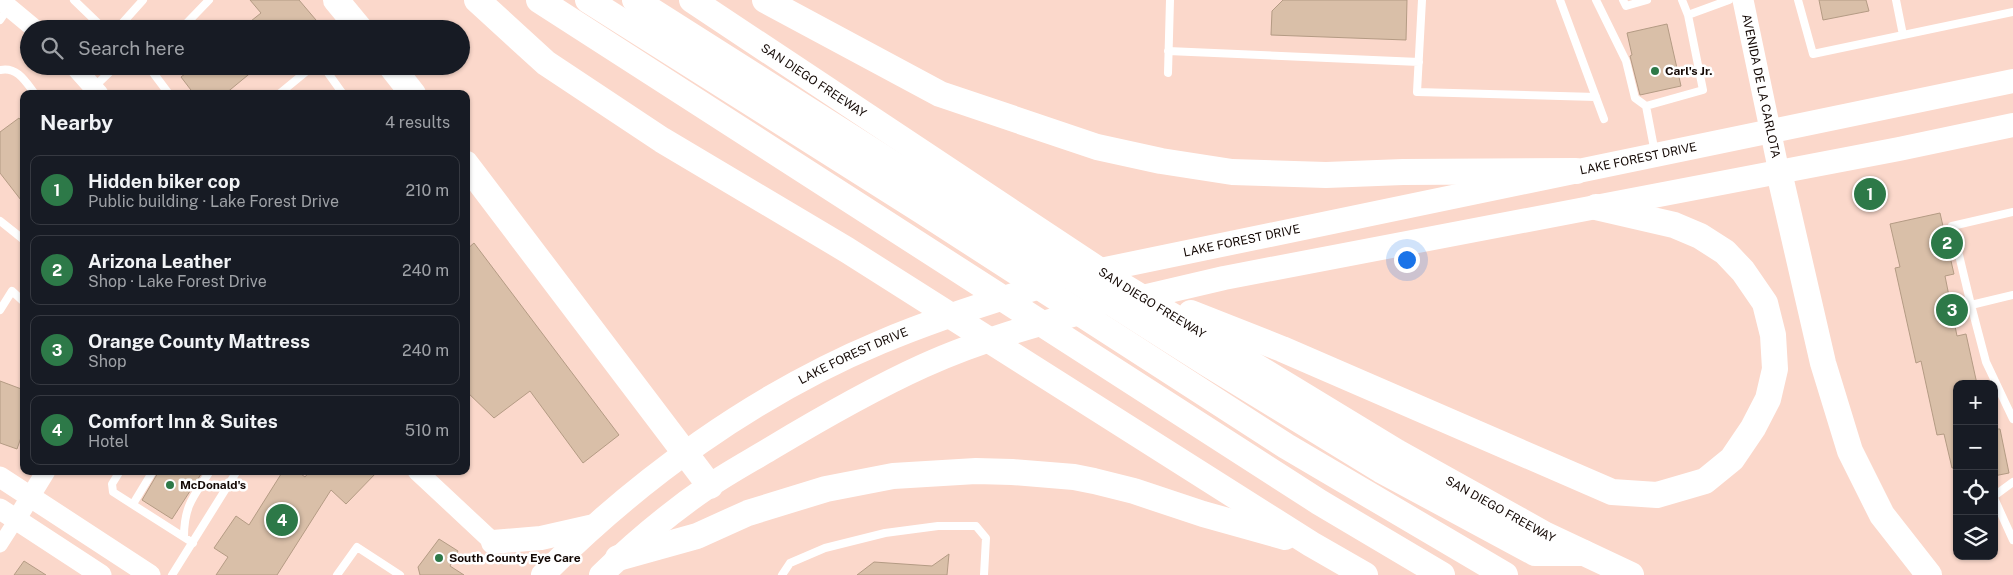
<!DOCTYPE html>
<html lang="en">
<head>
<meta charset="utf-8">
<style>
  :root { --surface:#171b24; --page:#242831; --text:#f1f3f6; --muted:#9ea1a6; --line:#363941; --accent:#2d7948 }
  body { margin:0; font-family:"Public Sans",sans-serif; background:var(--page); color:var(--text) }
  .controls { position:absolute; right:15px; bottom:15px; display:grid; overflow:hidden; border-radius:10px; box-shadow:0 1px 4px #0004 }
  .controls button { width:45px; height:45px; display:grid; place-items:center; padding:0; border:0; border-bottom:1px solid var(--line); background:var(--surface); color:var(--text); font:25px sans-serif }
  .you { position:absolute; left:1406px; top:259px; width:18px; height:18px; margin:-12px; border:4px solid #fff; border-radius:50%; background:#1a73e8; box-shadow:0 0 0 8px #1a73e833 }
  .badge { display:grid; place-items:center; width:32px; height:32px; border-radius:50%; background:var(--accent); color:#fff; font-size:16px; font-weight:700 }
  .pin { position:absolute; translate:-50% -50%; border:2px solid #fff; box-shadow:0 1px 5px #0006 }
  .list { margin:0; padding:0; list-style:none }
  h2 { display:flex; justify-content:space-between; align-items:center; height:65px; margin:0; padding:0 20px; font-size:21px }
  h2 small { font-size:16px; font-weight:400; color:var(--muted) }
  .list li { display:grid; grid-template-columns:32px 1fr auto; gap:15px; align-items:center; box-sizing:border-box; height:70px; margin:0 10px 10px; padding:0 10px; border:1px solid var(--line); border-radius:10px }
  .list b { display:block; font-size:19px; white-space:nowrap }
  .list p { margin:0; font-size:16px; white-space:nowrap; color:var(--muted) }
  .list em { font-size:16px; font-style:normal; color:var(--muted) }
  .icon { flex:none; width:28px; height:28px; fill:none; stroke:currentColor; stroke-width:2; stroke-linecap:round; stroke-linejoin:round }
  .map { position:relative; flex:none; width:2013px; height:575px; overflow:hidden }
  .search { position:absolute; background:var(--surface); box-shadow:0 1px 4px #0004; left:20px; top:20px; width:450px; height:55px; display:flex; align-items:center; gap:12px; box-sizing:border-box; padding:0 18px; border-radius:28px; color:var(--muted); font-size:19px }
  .panel { position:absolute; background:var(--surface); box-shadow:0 1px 4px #0004; left:20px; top:90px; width:450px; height:385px; border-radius:10px }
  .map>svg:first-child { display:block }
  .building { fill:#d9bfa8; stroke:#b49b84 }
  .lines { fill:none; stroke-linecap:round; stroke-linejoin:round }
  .service { stroke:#fff; stroke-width:8 }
  .minor { stroke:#fff; stroke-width:15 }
  .tertiary { stroke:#fff; stroke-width:19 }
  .secondary { stroke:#fff; stroke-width:21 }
  .primary { stroke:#fff; stroke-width:24 }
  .motorway { stroke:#fff; stroke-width:26 }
  .poi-dot { fill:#2d7948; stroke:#fff; stroke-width:2 }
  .labels { text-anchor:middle; stroke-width:5; stroke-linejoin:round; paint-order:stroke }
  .poi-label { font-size:12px; font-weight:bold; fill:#140905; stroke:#fff; text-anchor:start }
  .street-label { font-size:12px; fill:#140905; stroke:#fff }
</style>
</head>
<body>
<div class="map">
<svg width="2013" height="575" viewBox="0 0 2013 575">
  <rect width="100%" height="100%" fill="#fbd8cb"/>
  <path class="building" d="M250 0H299L316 20 306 29H241L261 13Z
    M1283 0H1407L1406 40 1271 35 1272 11Z
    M1819 0H1866L1869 11 1823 20Z
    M1667 24 1681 86 1640 95 1630 56 1632 55 1627 33Z
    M195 66H259L225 94H194L181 77Z
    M19 118 24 124V204L0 173V132Z
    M1940 213 1954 274 1945 276 1957 336 1966 334 1977 384H1957V467L1952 468 1944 434 1937 435 1921 361 1916 363 1895 268 1900 267 1890 224Z
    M474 243 619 435 583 463 530 391 494 418 466 391V250Z
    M0 381 24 390V429L17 449 0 443Z
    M1994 429H2000L2009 473 1994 476Z
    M159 471H203L172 519 142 500Z
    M283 471H297L305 477 310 471H378L346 504 331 490 277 575H216L228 557 214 548 236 516 249 525Z
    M439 539 458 551 450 566 464 575H420L418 567Z
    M949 554 947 575H857L874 562 932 566Z
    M24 561 46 575H14Z"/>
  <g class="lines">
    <path class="service" d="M74 0 104 29
      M1422 0 1417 92 1596 97
      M1560 0 1604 119
      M1596 0 1626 61 1635 98 1646 106 1655 153
      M1623 0 1626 6 1647 0
      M1798 0 1813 54 2013 12
      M1896 0 1903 35
      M1688 15 1729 0
      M0 20 9 7
      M117 29 143 0
      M181 29 209 0
      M1168 51 1419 62
      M148 66 169 94
      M323 66 343 94
      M0 70C17 66 26 82 35 94
      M1168 73 1170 0
      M94 87 116 66
      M279 94 313 66
      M1646 106 1703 90 1688 15 1682 0
      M0 221 24 240
      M2013 295 1971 305 1986 362 2013 419
      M1971 305 1952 226 2013 212
      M0 310 12 291 24 302
      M120 471 112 484 113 492 193 543
      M1994 496 2013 482
      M1994 498 2013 540
      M133 504 153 471
      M184 537C184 505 194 496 210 471
      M172 575 237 471
      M337 575 357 547 400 575
      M782 575 790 563 825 548 885 533 938 526H976L986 538 984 575"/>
    <path class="minor" d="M0 545 16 520"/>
    <path class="tertiary" d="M0 0 35 29
      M74 66 99 94
      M417 471 493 542
      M16 520 46 471"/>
    <g class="secondary">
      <path id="s1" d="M1743 0 1779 172"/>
      <path d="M0 477 150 575"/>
      <path d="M0 509 101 575"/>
    </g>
    <g class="primary">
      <path id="s2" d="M1086 273 2013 81"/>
      <path d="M1130 300 1224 278 1899 149 2013 125"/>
      <path d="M493 542 541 538 594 526"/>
      <path id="s3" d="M543 575C638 479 756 394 881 342 938 318 995 300 1054 283"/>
      <path d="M601 575C634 543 671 512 709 486 728 473 750 461 770 449 820 419 870 390 923 366 978 341 1036 324 1095 309"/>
    </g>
    <g class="motorway">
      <path d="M336 0 360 29"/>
      <path d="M477 0 546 63 662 140 847 250 1311 544 1365 575"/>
      <path d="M539 0 1319 502 1442 575"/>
      <path d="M588 0 922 211 1286 446 1505 575"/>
      <path d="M635 0 1208 364 1381 470 1535 553H1584"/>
      <path id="s4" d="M692 0 1123 286 1397 452 1546 535 1631 575"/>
      <path d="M765 0 940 94 1097 147 1161 161 1232 172 1326 175 1403 172 1576 171"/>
      <path d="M391 66 413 94"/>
      <path d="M466 164 710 486"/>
      <path d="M1779 172 1823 363 1850 451 1882 515 1929 575"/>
      <path d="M1191 313 1282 349 1612 492 1657 495 1705 481 1732 459 1753 428 1768 399 1775 369 1773 335 1765 303 1743 271 1725 252 1700 236 1674 225 1596 207"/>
      <path d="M618 558 697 536 748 513 826 489 893 476 976 471 1012 472 1074 477 1094 481 1134 491 1203 514 1285 537"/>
    </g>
  </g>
  <g class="poi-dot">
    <circle cx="1655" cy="71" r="5"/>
    <circle cx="170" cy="485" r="5"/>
    <circle cx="439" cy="558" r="5"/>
  </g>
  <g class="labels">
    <g class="poi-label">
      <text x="1665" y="75">Carl's Jr.</text>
      <text x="180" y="489">McDonald's</text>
      <text x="449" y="562">South County Eye Care</text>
    </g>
    <g class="street-label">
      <text dy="4" stroke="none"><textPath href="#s4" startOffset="146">SAN DIEGO FREEWAY</textPath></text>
      <text dy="4" stroke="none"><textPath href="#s1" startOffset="88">AVENIDA DE LA CARLOTA</textPath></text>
      <text dy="4" stroke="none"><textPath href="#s2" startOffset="564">LAKE FOREST DRIVE</textPath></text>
      <text dy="4" stroke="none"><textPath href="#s2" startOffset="159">LAKE FOREST DRIVE</textPath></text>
      <text dy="4" stroke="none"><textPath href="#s4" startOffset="551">SAN DIEGO FREEWAY</textPath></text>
      <text dy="4" stroke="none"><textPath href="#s3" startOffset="382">LAKE FOREST DRIVE</textPath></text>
      <text dy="4" stroke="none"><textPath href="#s4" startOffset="956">SAN DIEGO FREEWAY</textPath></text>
    </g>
  </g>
</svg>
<div class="controls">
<button>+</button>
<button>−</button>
<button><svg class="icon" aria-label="locate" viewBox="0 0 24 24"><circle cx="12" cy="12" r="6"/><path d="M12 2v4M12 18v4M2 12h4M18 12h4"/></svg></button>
<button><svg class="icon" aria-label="layers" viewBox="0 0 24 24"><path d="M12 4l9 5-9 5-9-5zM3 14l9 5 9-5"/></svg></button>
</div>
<div class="you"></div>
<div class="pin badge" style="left:1870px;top:194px">1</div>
<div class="pin badge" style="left:1947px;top:243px">2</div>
<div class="pin badge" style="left:1952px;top:310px">3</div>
<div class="pin badge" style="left:282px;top:520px">4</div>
<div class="search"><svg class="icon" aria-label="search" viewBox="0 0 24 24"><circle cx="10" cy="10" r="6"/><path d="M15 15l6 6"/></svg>Search here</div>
<section class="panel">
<h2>Nearby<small>4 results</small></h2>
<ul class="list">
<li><span class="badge">1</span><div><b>Hidden biker cop</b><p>Public building · Lake Forest Drive</p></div><em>210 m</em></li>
<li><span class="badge">2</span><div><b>Arizona Leather</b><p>Shop · Lake Forest Drive</p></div><em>240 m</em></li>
<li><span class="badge">3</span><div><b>Orange County Mattress</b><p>Shop</p></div><em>240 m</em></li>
<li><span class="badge">4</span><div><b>Comfort Inn &amp; Suites</b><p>Hotel</p></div><em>510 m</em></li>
</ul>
</section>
</div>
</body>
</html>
